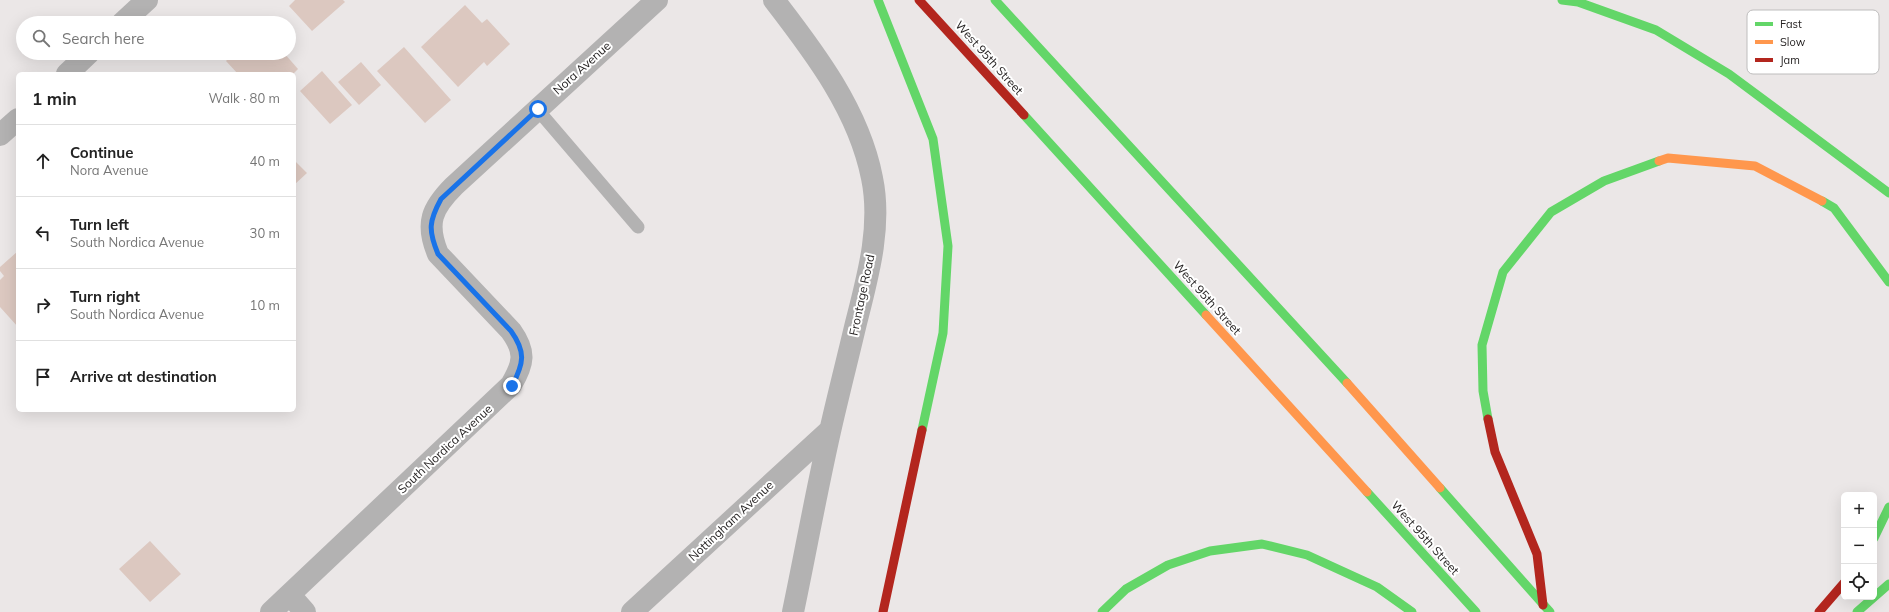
<!DOCTYPE html>
<html lang="en">
<head>
<meta charset="utf-8">
<style>
  :root { --surface:#fff; --page:#f6f6f6; --text:#222; --muted:#767676; --line:#e0e0e0 }
  body { margin:0; font-family:Mulish,sans-serif; background:var(--page); color:var(--text) }
  .controls { position:absolute; right:12px; bottom:12px; display:grid; overflow:hidden; border-radius:6px; box-shadow:0 4px 16px #0002 }
  .controls button { width:36px; height:36px; display:grid; place-items:center; padding:0; border:0; border-bottom:1px solid var(--line); background:var(--surface); color:var(--text); font:20px sans-serif }
  .stop { position:absolute; width:12px; height:12px; margin:-9px; border:3px solid #1a73e8; border-radius:50%; background:#fff }
  .stop.end { background:#1a73e8; border-color:#fff; box-shadow:0 1px 4px #0008 }
  .list { margin:0; padding:0; list-style:none }
  h2 { display:flex; justify-content:space-between; align-items:center; height:52px; margin:0; padding:0 16px; font-size:17px }
  h2 small { font-size:13px; font-weight:400; color:var(--muted) }
  .list li { display:grid; grid-template-columns:26px 1fr auto; gap:12px; align-items:center; box-sizing:border-box; height:72px; padding:0 16px; border-top:1px solid var(--line) }
  .list b { display:block; font-size:15px; white-space:nowrap }
  .list p { margin:0; font-size:13px; white-space:nowrap; color:var(--muted) }
  .list em { font-size:13px; font-style:normal; color:var(--muted) }
  .icon { flex:none; width:22px; height:22px; fill:none; stroke:currentColor; stroke-width:2; stroke-linecap:round; stroke-linejoin:round }
  .map { position:relative; flex:none; width:1889px; height:612px; overflow:hidden }
  .search { position:absolute; background:var(--surface); box-shadow:0 4px 16px #0002; left:16px; top:16px; width:280px; height:44px; display:flex; align-items:center; gap:10px; box-sizing:border-box; padding:0 14px; border-radius:22px; color:var(--muted); font-size:15px }
  .panel { position:absolute; background:var(--surface); box-shadow:0 4px 16px #0002; left:16px; top:72px; width:280px; height:340px; border-radius:6px }
  .map>svg:first-child { display:block }
  .building { fill:#dcc8c0 }
  .lines { fill:none; stroke-linecap:round; stroke-linejoin:round }
  .lane { stroke:#b3b2b2; stroke-width:13 }
  .street { stroke:#b3b2b2; stroke-width:22 }
  .fast { stroke:#63d668; stroke-width:9 }
  .slow { stroke:#ff974d; stroke-width:9 }
  .jam { stroke:#b3261e; stroke-width:9 }
  .route { stroke:#1a73e8; stroke-width:5 }
  .labels { text-anchor:middle; stroke-width:4; stroke-linejoin:round; paint-order:stroke }
  .street-label { font-size:12px; fill:#272424; stroke:#fff }
  .key { fill:#fff; stroke:#bebdbd; stroke-width:1 }
  .key-label { font-size:11px; fill:#272424 }
</style>
</head>
<body>
<div class="map">
<svg width="1889" height="612" viewBox="0 0 1889 612">
  <rect width="100%" height="100%" fill="#ebe7e7"/>
  <path class="building" d="M295 0H343L345 2 312 31 289 6Z
    M465 5 482 23 487 19 510 44 487 66 484 62 458 87 421 47Z
    M404 47 451 100 425 123 377 71Z
    M234 53H284L298 69 293 74H238L226 61Z
    M361 62 381 85 359 105 338 82Z
    M322 71 352 105 330 124 300 91Z
    M294 160 307 173 294 185Z
    M18 251V327L0 307V280L4 276 0 271V267Z
    M150 541 181 574 150 602 119 569Z"/>
  <g class="lines">
    <path class="lane" d="M537 109 638 227"/>
    <path class="street" d="M774 0C815 53 859 111 872 178 882 226 868 276 856 323 848 357 839 392 831 427 817 488 806 550 793 612
      M122 23 147 0
      M67 74 89 53
      M0 135 18 119
      M290 595 305 612
      M271 612 511 385C524 363 526 352 511 331L438 254C425 223 432 208 454 186L657 0
      M632 612 830 430"/>
    <path class="fast" d="M878 0 933 139 948 246 943 333 922 430
      M995 0 1347 383
      M1562 0 1578 2 1656 30 1729 74 1889 193
      M1024 115 1206 315
      M1822 201 1834 208 1889 282
      M1488 419 1483 391 1482 345 1503 272 1551 212 1604 181 1659 161
      M1440 488 1550 612
      M1367 492 1476 612
      M1874 538 1889 507
      M1102 612 1126 589 1168 565 1210 551 1262 544 1307 555 1377 587 1412 612
      M1857 612 1889 584"/>
    <path class="slow" d="M1659 161 1668 158 1755 166 1822 201
      M1206 315 1367 492
      M1347 383 1440 488"/>
    <path class="jam" d="M919 0 1024 115
      M1488 419 1495 452 1537 554 1543 605
      M883 612 922 430
      M1819 612 1844 583"/>
  </g>
  <g class="lines">
    <path class="route" d="M512 386C524 363 526 352 511 331L438 254C428 230 429 221 441 199L538 109"/>
  </g>
  <g class="labels">
    <g class="street-label">
      <text transform="translate(989 58) rotate(48)" y="4">West 95th Street</text>
      <text transform="translate(582 68) rotate(-42)" y="4">Nora Avenue</text>
      <text transform="translate(862 295) rotate(-78)" y="4">Frontage Road</text>
      <text transform="translate(1207 298) rotate(48)" y="4">West 95th Street</text>
      <text transform="translate(445 449) rotate(-43)" y="4">South Nordica Avenue</text>
      <text transform="translate(731 521) rotate(-43)" y="4">Nottingham Avenue</text>
      <text transform="translate(1425 538) rotate(48)" y="4">West 95th Street</text>
    </g>
  </g>
  <rect x="1747" y="10" width="132" height="64" rx="6" class="key"/>
  <rect x="1755" y="22" width="18" height="4" fill="#63d668"/>
  <rect x="1755" y="40" width="18" height="4" fill="#ff974d"/>
  <rect x="1755" y="58" width="18" height="4" fill="#b3261e"/>
  <g class="key-label">
    <text x="1780" y="28">Fast</text>
    <text x="1780" y="46">Slow</text>
    <text x="1780" y="64">Jam</text>
  </g>
</svg>
<div class="controls">
<button>+</button>
<button>−</button>
<button><svg class="icon" aria-label="locate" viewBox="0 0 24 24"><circle cx="12" cy="12" r="6"/><path d="M12 2v4M12 18v4M2 12h4M18 12h4"/></svg></button>
</div>
<div class="stop" style="left:538px;top:109px"></div>
<div class="stop end" style="left:512px;top:386px"></div>
<div class="search"><svg class="icon" aria-label="search" viewBox="0 0 24 24"><circle cx="10" cy="10" r="6"/><path d="M15 15l6 6"/></svg>Search here</div>
<section class="panel">
<h2>1 min<small>Walk · 80 m</small></h2>
<ul class="list">
<li><svg class="icon" aria-label="ahead" viewBox="0 0 24 24"><path d="M12 20V5M6 11l6-6 6 6"/></svg><div><b>Continue</b><p>Nora Avenue</p></div><em>40 m</em></li>
<li><svg class="icon" aria-label="left" viewBox="0 0 24 24"><path d="M17 20v-9H6M10 6l-5 5 5 5"/></svg><div><b>Turn left</b><p>South Nordica Avenue</p></div><em>30 m</em></li>
<li><svg class="icon" aria-label="right" viewBox="0 0 24 24"><path d="M7 20v-9h11M14 6l5 5-5 5"/></svg><div><b>Turn right</b><p>South Nordica Avenue</p></div><em>10 m</em></li>
<li><svg class="icon" aria-label="arrive" viewBox="0 0 24 24"><path d="M6 21V4h12l-3 4 3 4H6"/></svg><div><b>Arrive at destination</b></div></li>
</ul>
</section>
</div>
</body>
</html>
